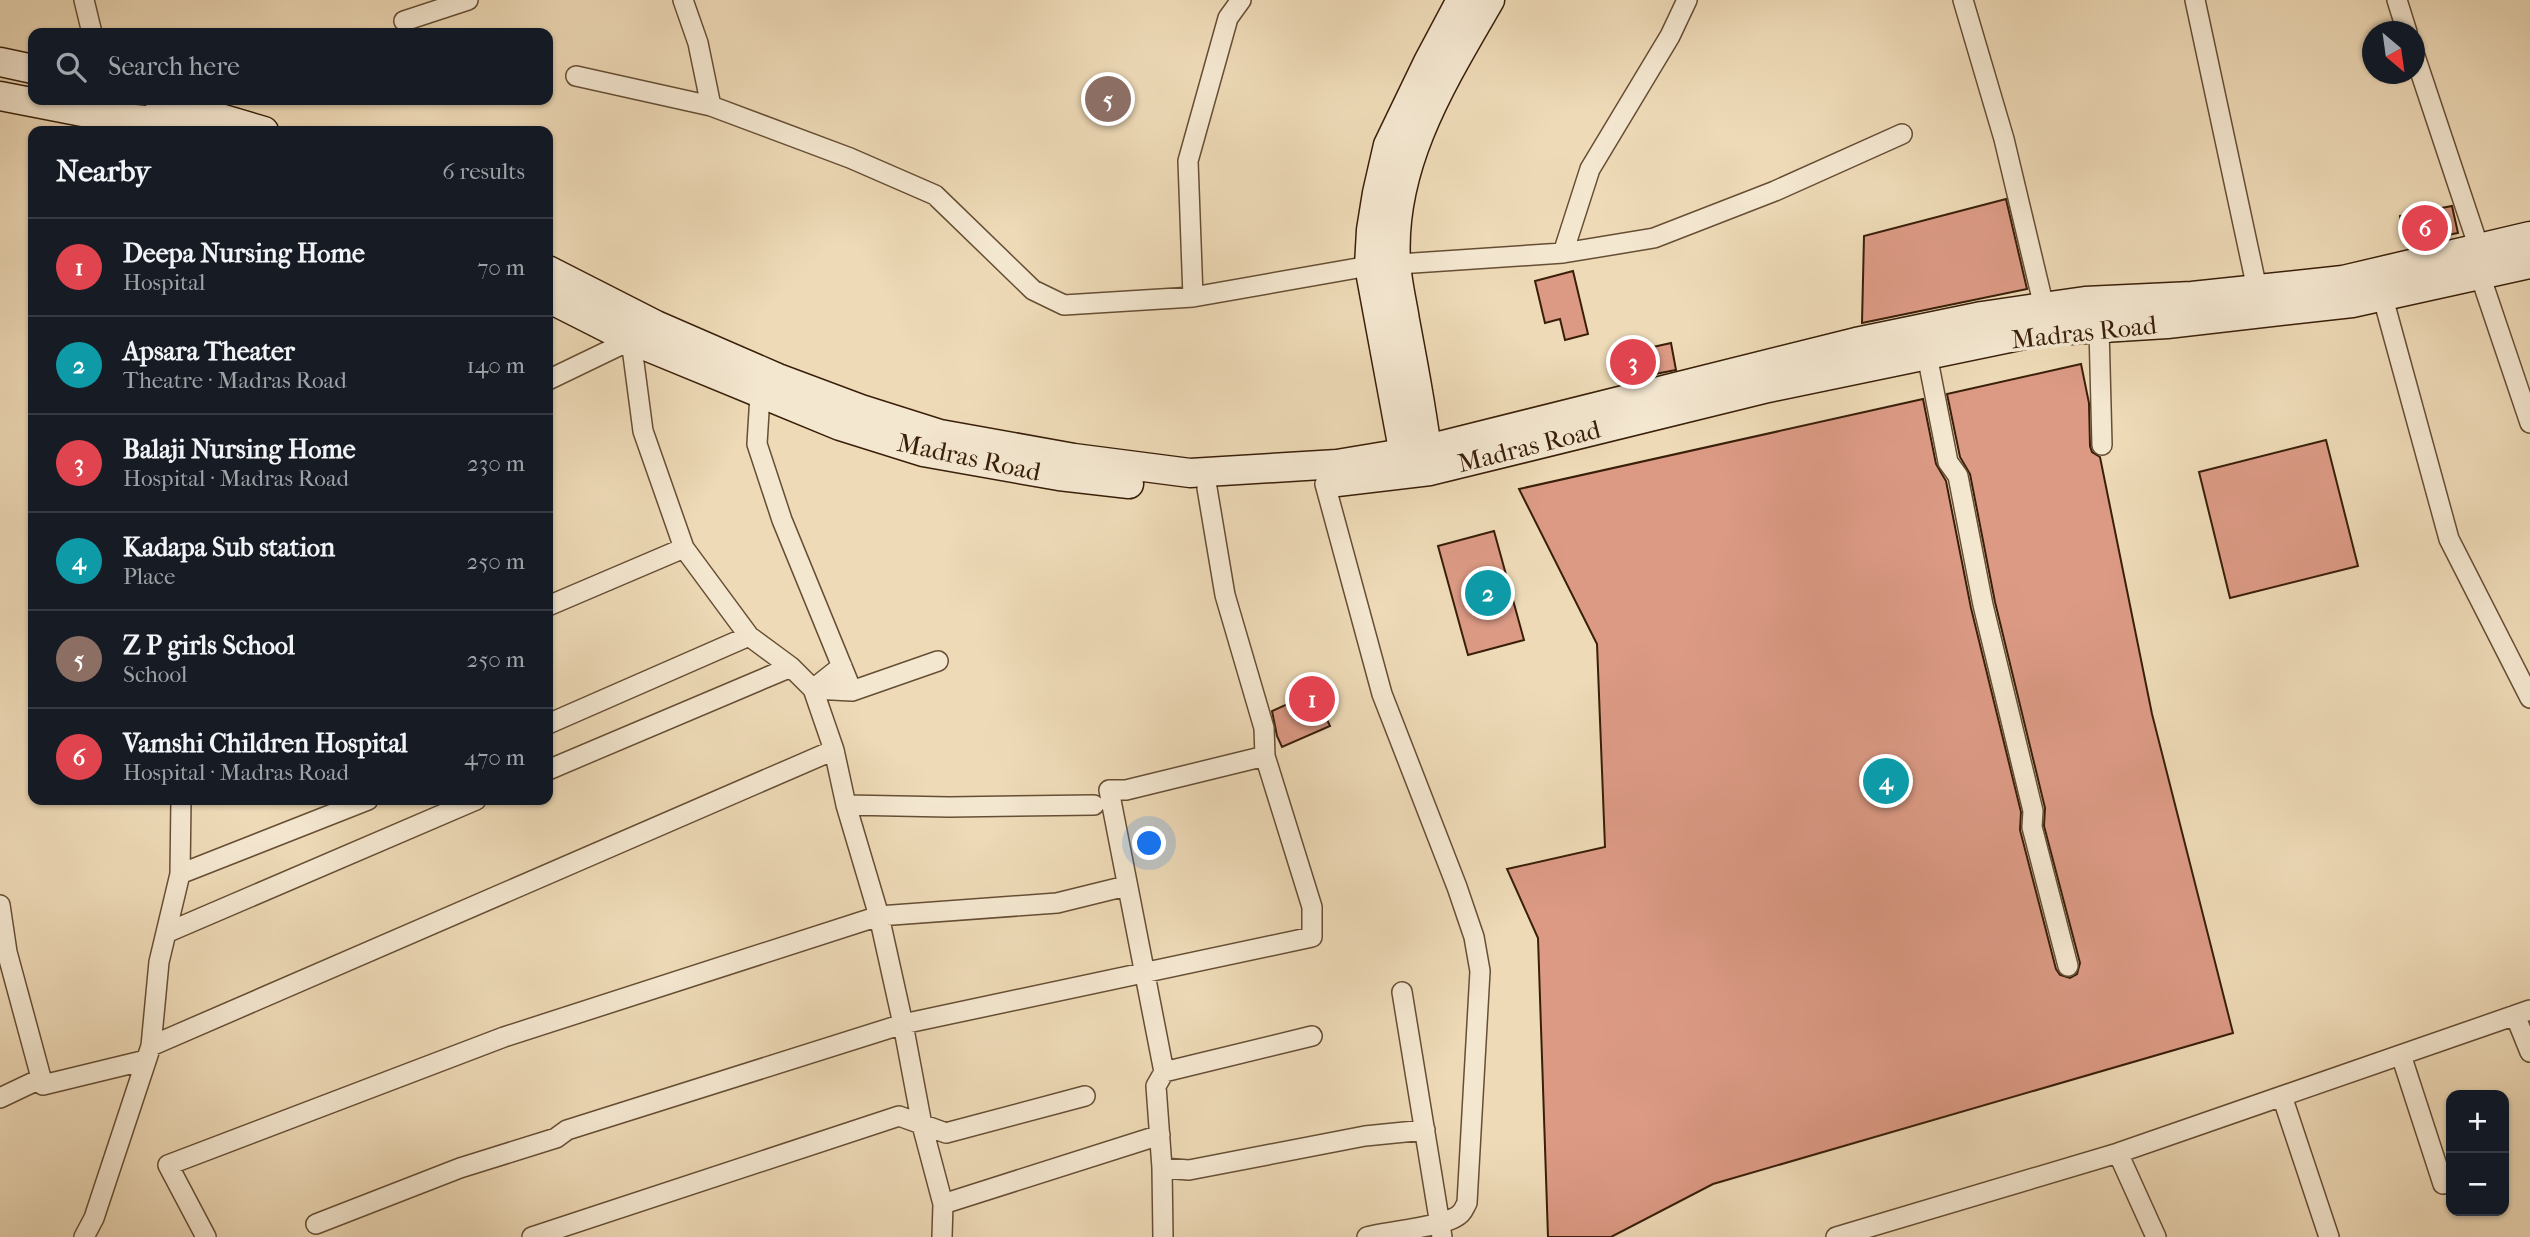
<!DOCTYPE html>
<html lang="en">
<head>
<meta charset="utf-8">
<style>
  :root { --surface:#171b24; --page:#242831; --text:#f1f3f6; --muted:#9ea1a6; --line:#363941; --accent:#c59692 }
  body { margin:0; font-family:"IM FELL French Canon",serif; background:var(--page); color:var(--text) }
  .controls { position:absolute; right:21px; bottom:21px; display:grid; overflow:hidden; border-radius:14px; box-shadow:0 2px 5px #0004 }
  .controls button { width:63px; height:63px; display:grid; place-items:center; padding:0; border:0; border-bottom:2px solid var(--line); background:var(--surface); color:var(--text); font:35px sans-serif }
  .compass { position:absolute; left:2362px; top:21px; width:63px; height:63px; border-radius:50%; background:var(--surface); box-shadow:0 2px 5px #0004; rotate:151deg }
  .you { position:absolute; left:1150px; top:844px; width:24px; height:24px; margin:-18px; border:5px solid #fff; border-radius:50%; background:#1a73e8; box-shadow:0 0 0 10px #1a73e833 }
  .badge { display:grid; place-items:center; width:46px; height:46px; border-radius:50%; background:var(--accent); color:#fff; font-size:23px; font-weight:700 }
  .pin { position:absolute; translate:-50% -50%; border:4px solid #fff; box-shadow:0 2px 7px #0006 }
  .list { margin:0; padding:0; list-style:none }
  h2 { display:flex; justify-content:space-between; align-items:center; height:91px; margin:0; padding:0 28px; font-size:30px }
  h2 small { font-size:23px; font-weight:400; color:var(--muted) }
  .list li { display:grid; grid-template-columns:46px 1fr auto; gap:21px; align-items:center; box-sizing:border-box; height:98px; padding:0 28px; border-top:2px solid var(--line) }
  .list b { display:block; font-size:26px; white-space:nowrap }
  .list p { margin:0; font-size:23px; white-space:nowrap; color:var(--muted) }
  .list em { font-size:23px; font-style:normal; color:var(--muted) }
  .icon { flex:none; width:38px; height:38px; fill:none; stroke:currentColor; stroke-width:2; stroke-linecap:round; stroke-linejoin:round }
  .map { position:relative; flex:none; width:2530px; height:1237px; overflow:hidden }
  .search { position:absolute; background:var(--surface); box-shadow:0 2px 5px #0004; left:28px; top:28px; width:525px; height:77px; display:flex; align-items:center; gap:18px; box-sizing:border-box; padding:0 24px; border-radius:14px; color:var(--muted); font-size:26px }
  .panel { position:absolute; background:var(--surface); box-shadow:0 2px 5px #0004; left:28px; top:126px; width:525px; height:679px; border-radius:14px }
  .map>svg:first-child { display:block }
  .building { fill:#dc9a85; stroke:#391f09; stroke-width:2 }
  .lines { fill:none; stroke-linecap:round; stroke-linejoin:round }
  .street-casing { stroke:#664e34; stroke-width:22 }
  .secondary-casing { stroke:#391f09; stroke-width:31 }
  .street { stroke:#f4e7d0; stroke-width:19 }
  .secondary { stroke:#f4e7d0; stroke-width:28 }
  .labels { text-anchor:middle; stroke-width:7; stroke-linejoin:round; paint-order:stroke }
  .street-label { font-size:26px; fill:#391f09; stroke:#f4e7d0 }
</style>
</head>
<body>
<div class="map">
<svg width="2530" height="1237" viewBox="0 0 2530 1237">
  <rect width="100%" height="100%" fill="#eedab7"/>
  <filter id="stains"><feTurbulence type="fractalNoise" baseFrequency=".00286" numOctaves="4"/><feColorMatrix values="0 0 0 0 .2 0 0 0 0 .09 0 0 0 0 .02 0 0 0 .5 -.17"/></filter>
  <radialGradient id="worn" r=".72"><stop offset=".6" stop-color="#630" stop-opacity="0"/><stop offset="1" stop-color="#630" stop-opacity=".3"/></radialGradient>
  <path class="building" d="M2006 199 2027 289 1862 323 1864 236Z
    M2452 206 2458 233 2404 243 2400 216Z
    M1573 271 1588 334 1565 340 1560 319 1545 323 1535 281Z
    M1671 343 1676 370 1655 374 1654 369 1622 377 1617 355Z
    M2081 364 2089 403 2090 446 2092 452 2100 457 2152 714 2233 1033 1713 1184 1611 1237H1548L1538 938 1507 869 1605 847 1597 644 1519 489 1923 399 1936 464 1946 481 1971 608 2021 812 2020 830 2056 969 2060 975 2070 978 2077 974 2080 963 2044 826 2045 808 1995 602 1970 474 1960 457 1947 394Z
    M2326 440 2358 566 2230 598 2199 472Z
    M1494 531 1524 640 1468 655 1438 546Z
    M1314 692 1330 726 1282 747 1277 736 1272 711Z"/>
  <g class="lines">
    <defs>
      <path id="street" d="M84 0 92 33
        M683 0 698 43 711 106 850 158 935 195 1033 290 1064 305 1193 297
        M1241 0 1228 18 1188 161 1193 297 1369 266 1563 253 1590 169 1670 36 1687 0
        M1963 0 2004 139 2044 307
        M2195 0 2257 289
        M2397 0 2407 32
        M404 21 468 0
        M2414 53 2479 248
        M576 76 711 106
        M105 100 103 116 106 131
        M1563 253 1654 238 1775 191 1902 134
        M2480 275 2530 423
        M2380 287 2449 539 2530 698
        M2099 328 2102 445
        M1927 355 1948 462 1958 476 1983 605 2033 811 2032 827 2068 966
        M548 380 631 340 643 431 684 548
        M769 386 760 395 757 444 782 520 852 691
        M1325 484 1382 694 1457 887 1474 937 1480 971 1467 1203C1465 1206 1464 1210 1461 1213 1449 1227 1388 1231 1367 1237
        M548 606 684 548 749 636 548 724
        M842 666 813 689 852 691 938 661
        M791 667 813 689 834 750 846 805 949 807 1094 805
        M548 770 791 667 749 636
        M846 805 879 916 903 1024 922 1125 943 1204
        M180 874 368 800
        M0 905 7 952 43 1085 146 1060
        M166 933 476 800
        M1402 992 1442 1237
        M2515 1015 2530 1052
        M151 1046 834 750
        M2401 1055 2443 1184
        M1164 1072 1109 790H1126L1265 756
        M2282 1096 2329 1237
        M0 1098 40 1079
        M2118 1153 2530 1010
        M1162 1168 1189 1170 1365 1136 1425 1130
        M316 1224 460 1168 556 1138 567 1130 903 1024 1312 937V907L1265 756 1264 728 1225 595 1207 488
        M84 1237 94 1218 151 1046 159 962 180 874 181 800
        M206 1237 168 1165 504 1037 879 916 1057 903 1126 886
        M532 1237 899 1116 946 1133 1085 1096
        M942 1237 943 1204 1160 1135
        M1163 1237 1162 1168 1156 1086 1164 1072 1312 1036
        M1836 1237 2118 1153 2156 1237"/>
      <path id="secondary" d="M0 62 33 69
        M0 96 103 116 145 120 186 131
        M159 100 264 131
        M548 270 656 325 778 378 861 409 940 434 1074 458 1190 473 1337 464 1427 449 1856 342 1982 316 2085 301 2192 296 2343 280 2530 236
        M548 298 631 340 840 426 923 452 1059 476 1129 484
        M1429 467C1424 418 1414 369 1405 320 1402 301 1397 281 1396 262 1390 165 1443 81 1490 0
        M1407 471 1369 266 1371 230 1377 193 1388 145 1428 62 1461 0
        M1337 482 1430 471 1768 388 2038 332 2167 324 2352 303 2530 264"/>
    </defs>
    <use href="#street" class="street-casing"/>
    <use href="#secondary" class="secondary-casing"/>
    <use href="#street" class="street"/>
    <use href="#secondary" class="secondary"/>
  </g>
  <g class="labels">
    <g class="street-label">
      <text transform="translate(2084 332) rotate(-6)" y="9">Madras Road</text>
      <text transform="translate(1529 446) rotate(-14)" y="9">Madras Road</text>
      <text transform="translate(969 457) rotate(12)" y="9">Madras Road</text>
    </g>
  </g>
  <rect width="100%" height="100%" filter="url(#stains)"/>
  <rect width="100%" height="100%" fill="url(#worn)"/>
</svg>
<div class="controls">
<button>+</button>
<button>−</button>
</div>
<svg class="compass" viewBox="-18 -18 36 36"><path d="M0-13l5 13h-10z" fill="#e53935"/><path d="M0 13l5-13h-10z" fill="#9ea1a6"/></svg>
<div class="you"></div>
<div class="pin badge" style="left:1312px;top:699px;background:#e0444e">1</div>
<div class="pin badge" style="left:1488px;top:593px;background:#0f9aa8">2</div>
<div class="pin badge" style="left:1633px;top:362px;background:#e0444e">3</div>
<div class="pin badge" style="left:1886px;top:781px;background:#0f9aa8">4</div>
<div class="pin badge" style="left:1108px;top:99px;background:#8d6e63">5</div>
<div class="pin badge" style="left:2425px;top:228px;background:#e0444e">6</div>
<div class="search"><svg class="icon" aria-label="search" viewBox="0 0 24 24"><circle cx="10" cy="10" r="6"/><path d="M15 15l6 6"/></svg>Search here</div>
<section class="panel">
<h2>Nearby<small>6 results</small></h2>
<ul class="list">
<li><span class="badge" style="background:#e0444e">1</span><div><b>Deepa Nursing Home</b><p>Hospital</p></div><em>70 m</em></li>
<li><span class="badge" style="background:#0f9aa8">2</span><div><b>Apsara Theater</b><p>Theatre · Madras Road</p></div><em>140 m</em></li>
<li><span class="badge" style="background:#e0444e">3</span><div><b>Balaji Nursing Home</b><p>Hospital · Madras Road</p></div><em>230 m</em></li>
<li><span class="badge" style="background:#0f9aa8">4</span><div><b>Kadapa Sub station</b><p>Place</p></div><em>250 m</em></li>
<li><span class="badge" style="background:#8d6e63">5</span><div><b>Z P girls School</b><p>School</p></div><em>250 m</em></li>
<li><span class="badge" style="background:#e0444e">6</span><div><b>Vamshi Children Hospital</b><p>Hospital · Madras Road</p></div><em>470 m</em></li>
</ul>
</section>
</div>
</body>
</html>
